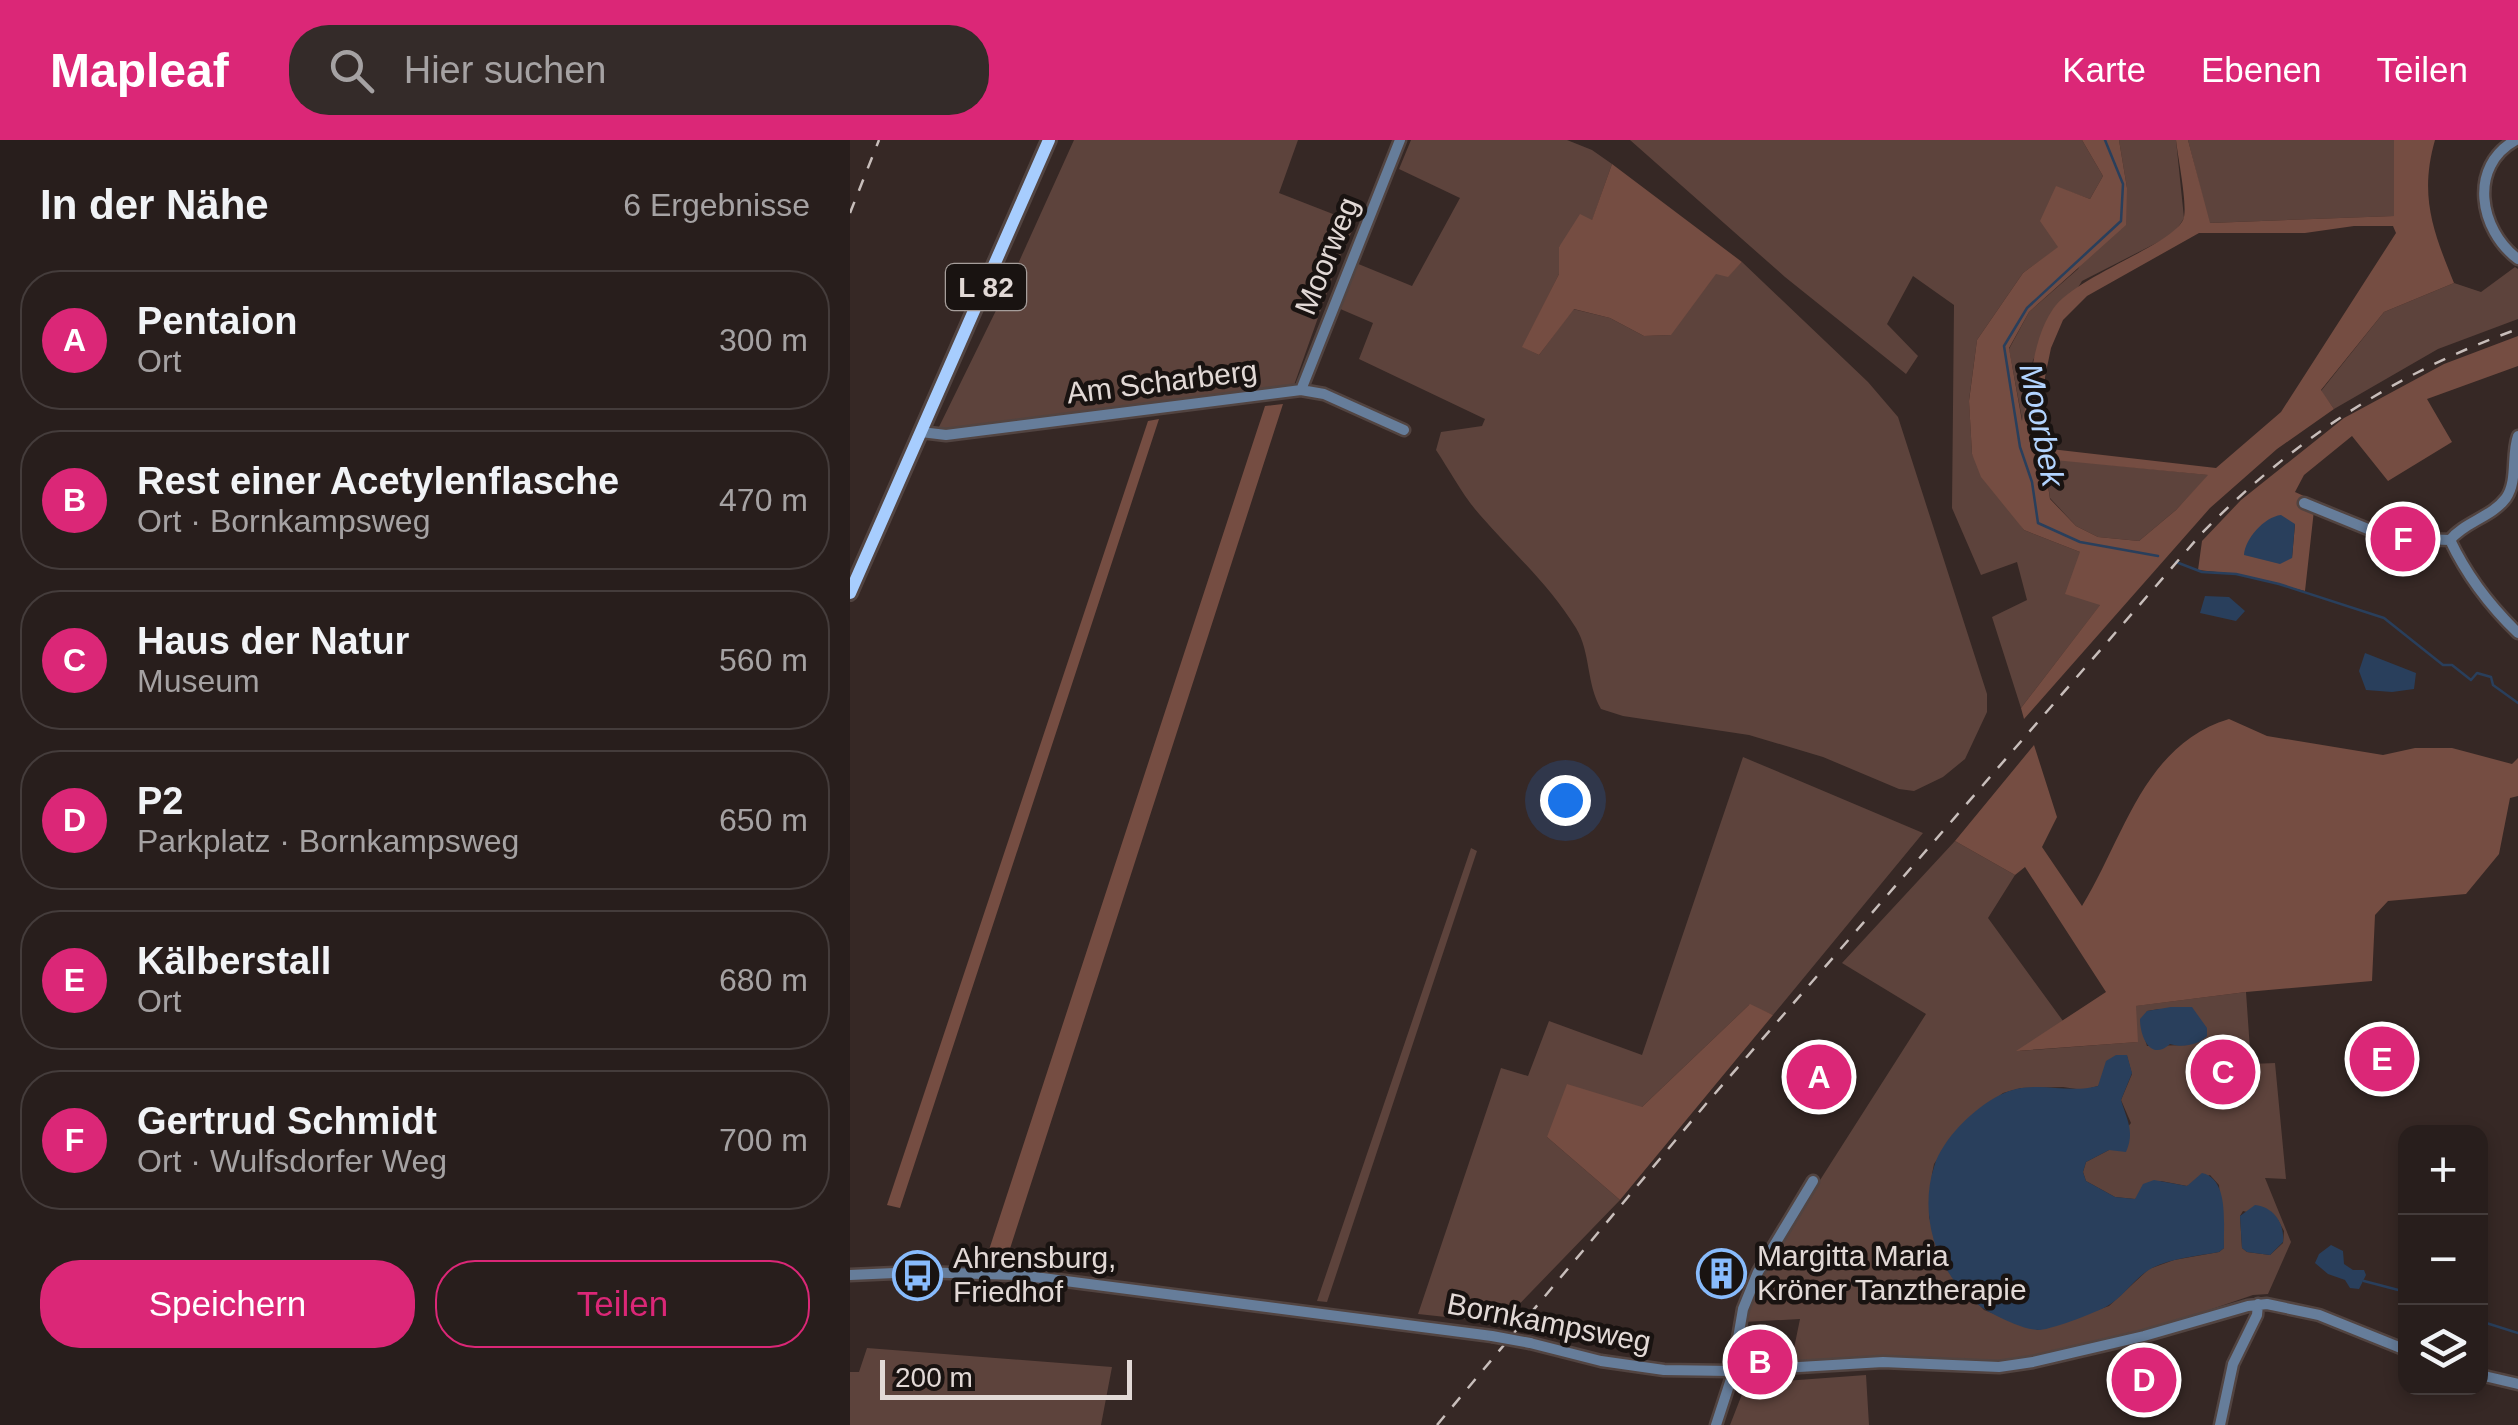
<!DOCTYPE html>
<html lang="de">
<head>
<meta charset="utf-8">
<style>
  :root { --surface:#281e1c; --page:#342b29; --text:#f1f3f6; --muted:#a5a2a3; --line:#443c3b; --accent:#db2777 }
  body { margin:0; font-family:Arial,sans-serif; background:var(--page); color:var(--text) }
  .controls { position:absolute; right:30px; bottom:30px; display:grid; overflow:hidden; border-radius:20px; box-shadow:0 5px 15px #0003 }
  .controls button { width:90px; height:90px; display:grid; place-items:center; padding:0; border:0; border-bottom:2px solid var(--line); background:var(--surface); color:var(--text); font:50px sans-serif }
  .scale { position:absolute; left:30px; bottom:25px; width:252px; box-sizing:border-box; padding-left:10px; border:5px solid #e2d9d6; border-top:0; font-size:28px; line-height:35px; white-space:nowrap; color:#e2d9d6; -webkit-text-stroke:8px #191311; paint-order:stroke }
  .you { position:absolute; left:715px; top:660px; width:35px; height:35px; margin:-25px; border:8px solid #fff; border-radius:50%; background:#1a73e8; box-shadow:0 0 0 15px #1a73e833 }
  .badge { display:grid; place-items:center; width:65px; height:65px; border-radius:50%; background:var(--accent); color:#fff; font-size:32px; font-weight:700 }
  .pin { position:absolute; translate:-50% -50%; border:5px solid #fff; box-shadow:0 2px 10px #0006 }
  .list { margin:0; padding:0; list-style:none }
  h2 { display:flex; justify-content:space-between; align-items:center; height:130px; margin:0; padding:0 40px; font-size:42px }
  h2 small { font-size:32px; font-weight:400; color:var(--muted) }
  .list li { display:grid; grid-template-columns:65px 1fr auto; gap:30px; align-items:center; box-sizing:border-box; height:140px; margin:0 20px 20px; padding:0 20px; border:2px solid var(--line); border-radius:40px }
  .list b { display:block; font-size:38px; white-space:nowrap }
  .list p { margin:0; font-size:32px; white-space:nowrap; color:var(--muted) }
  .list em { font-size:32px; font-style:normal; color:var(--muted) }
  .actions { display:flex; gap:20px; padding:30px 40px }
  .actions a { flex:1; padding:22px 0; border:2px solid var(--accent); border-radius:40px; text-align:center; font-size:35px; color:var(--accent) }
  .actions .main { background:var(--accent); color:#fff }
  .icon { flex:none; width:55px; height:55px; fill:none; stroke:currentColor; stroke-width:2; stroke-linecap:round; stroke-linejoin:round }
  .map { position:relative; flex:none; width:1668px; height:1285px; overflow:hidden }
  header { display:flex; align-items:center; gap:60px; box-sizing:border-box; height:140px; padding:0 50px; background:var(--accent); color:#fff }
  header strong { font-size:48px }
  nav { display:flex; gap:55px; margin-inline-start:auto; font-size:35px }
  .search { width:700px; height:90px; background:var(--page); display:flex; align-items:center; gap:25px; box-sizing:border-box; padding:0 35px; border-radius:40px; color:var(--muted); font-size:38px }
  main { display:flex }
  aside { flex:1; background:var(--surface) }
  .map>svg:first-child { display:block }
  .green { fill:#5d433c; fill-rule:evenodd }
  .forest { fill:#754d42; fill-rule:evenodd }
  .water { fill:#293f5c }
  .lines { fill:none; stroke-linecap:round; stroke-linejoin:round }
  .stream { stroke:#293f5c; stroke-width:2.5 }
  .minor-casing { stroke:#524441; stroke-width:15 }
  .major-casing { stroke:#524441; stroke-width:18 }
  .minor { stroke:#667d9a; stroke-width:10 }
  .major { stroke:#a7cdfe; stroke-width:12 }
  .rail { stroke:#c8bebb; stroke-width:2.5; stroke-dasharray:12 12; stroke-linecap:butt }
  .minor-bridge-casing { stroke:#524441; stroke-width:15; stroke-linecap:butt }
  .minor-bridge { stroke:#667d9a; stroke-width:10 }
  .labels { text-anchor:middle; stroke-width:9; stroke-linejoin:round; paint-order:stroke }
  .shield { fill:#191311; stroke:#a69e9b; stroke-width:2.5 }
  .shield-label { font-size:28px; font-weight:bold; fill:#e2d9d6 }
  .street-label { font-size:30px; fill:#e2d9d6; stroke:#191311 }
  .poi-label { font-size:30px; fill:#e2d9d6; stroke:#191311; text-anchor:start }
  .water-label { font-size:32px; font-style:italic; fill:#b2d4ff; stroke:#191311 }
</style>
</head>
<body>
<header>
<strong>Mapleaf</strong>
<div class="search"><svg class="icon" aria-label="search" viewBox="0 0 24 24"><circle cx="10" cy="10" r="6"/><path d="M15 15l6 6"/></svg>Hier suchen</div>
<nav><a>Karte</a><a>Ebenen</a><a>Teilen</a></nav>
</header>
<main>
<aside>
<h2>In der Nähe<small>6 Ergebnisse</small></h2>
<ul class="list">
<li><span class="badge">A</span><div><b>Pentaion</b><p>Ort</p></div><em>300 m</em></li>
<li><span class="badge">B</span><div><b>Rest einer Acetylenflasche</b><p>Ort · Bornkampsweg</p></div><em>470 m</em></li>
<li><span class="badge">C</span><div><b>Haus der Natur</b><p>Museum</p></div><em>560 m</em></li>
<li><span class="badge">D</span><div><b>P2</b><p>Parkplatz · Bornkampsweg</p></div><em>650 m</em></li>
<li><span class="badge">E</span><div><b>Kälberstall</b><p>Ort</p></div><em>680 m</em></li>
<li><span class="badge">F</span><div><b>Gertrud Schmidt</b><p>Ort · Wulfsdorfer Weg</p></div><em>700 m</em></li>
</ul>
<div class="actions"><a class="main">Speichern</a><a>Teilen</a></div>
</aside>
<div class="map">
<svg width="1668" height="1285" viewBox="0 0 1668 1285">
  <rect width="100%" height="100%" fill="#362825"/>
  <path class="green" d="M224 0H448L429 53 506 83 490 116 443 248 248 269 86 293 158 146Z
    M561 0H717L742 10 762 24 742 81 709 107V134L673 207 689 215 723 169 760 178 794 196 820 195 866 133 878 136 892 122 1018 242 1048 277 1137 554V572L1115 619 1093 637 1064 651 1049 649 973 617 899 595 773 576 751 569C736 543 741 513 726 488 699 444 663 413 630 375 613 356 600 331 586 310L591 292 632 286 635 279 509 219 523 183 488 168 506 123 562 146 610 58 549 29Z
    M780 0H1232L1253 36 1240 59 1206 47 1209 107 1173 133 1127 200 1119 260 1122 314 1174 390 1230 412 1251 464 1171 568 1142 477 1177 460 1167 422 1131 435 1102 368 1104 165 1063 136 1037 184 1068 216 1056 234 935 137Z
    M1269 0H1326L1334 78 1324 94 1232 141 1183 220 1173 284 1159 209 1179 172 1228 129 1277 48Z
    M1338 0H1544L1545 76 1359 83Z
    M1665 127 1668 129V179L1588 209 1484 269 1471 251 1534 172 1604 143 1631 152Z
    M1194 318 1359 335 1326 370 1289 401 1248 397 1226 386 1200 358Z
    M893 617 1073 693 923 875 899 865 792 967 697 997 770 1060 651 1183 568 1174 651 928 678 936 699 881 792 915Z
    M1105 701 1165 735 1138 778 1213 881 1169 911 1287 902 1285 866 1396 852 1401 924 1425 923 1436 1039 1415 1038 1441 1102 1418 1154 1403 1155 1292 1193 1148 1223 1048 1216 941 1223 950 1179 893 1182 919 1120 1076 874 992 823ZM1309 869 1338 905 1297 906 1294 896 1297 871ZM1277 916 1282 934 1271 960 1281 983 1259 1010 1236 1022 1233 1032 1236 1041 1265 1057 1285 1059 1311 1041 1337 1046 1360 1035 1369 1045 1374 1108 1369 1112 1324 1120 1299 1129 1259 1166 1188 1190 1134 1170 1095 1128 1079 1077 1082 1034 1084 1024 1108 989 1153 953 1171 948 1213 947 1233 950 1248 946ZM1393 1071 1428 1080 1434 1091 1433 1103 1420 1115 1397 1112 1392 1108 1390 1076Z
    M621 708 627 711 477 1162 467 1161Z
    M17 1208 262 1227 251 1285H0V1232H9Z
    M1016 1235 1019 1285H880L896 1244Z"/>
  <path class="forest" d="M1232 0H1269L1277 48 1276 85 1179 172 1159 208 1172 281C1182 245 1181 201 1203 169 1226 135 1329 103 1334 77 1337 62 1328 18 1326 0H1338L1360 83 1544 76V0H1585C1569 56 1583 91 1604 143L1534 172 1471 250 1484 269 1427 309 1360 368 1174 579 1171 568 1250 465 1215 454 1230 412 1174 390 1131 337 1122 314 1119 261 1127 200 1173 133 1208 107 1190 81 1206 46 1240 59 1253 36ZM1504 86H1543L1546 93 1431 272 1366 328 1192 308 1195 237 1201 208 1213 180 1237 156 1349 93H1455ZM1194 319 1358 335 1326 370 1289 401 1248 397 1226 386 1200 359Z
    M762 24 892 122 878 137 866 134 821 195 794 196 760 178 724 169 689 215 672 207 709 134V107L730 74 742 80Z
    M1668 196V226L1577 259 1602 302 1538 341 1502 296 1454 335 1445 352 1465 361 1455 451 1386 434 1348 430 1352 401 1391 360 1494 278 1594 224ZM1445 384 1442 418 1399 401 1403 397Z
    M433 264 156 1121 136 1119 415 266Z
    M309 279 50 1068 37 1065 298 281Z
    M1379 579 1417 596 1533 615 1565 608H1602L1662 624 1668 618V656L1660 658 1649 714 1616 754 1538 761 1525 775 1522 841 1396 852 1286 866 1288 902 1166 911 1256 852 1175 727 1165 735 1105 701 1184 605 1207 677 1192 707 1232 766C1274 698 1293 605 1379 579Z
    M900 864 923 875 770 1060 697 997 717 944 792 967Z"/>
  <path class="water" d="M1431 375 1445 384 1442 418 1430 424 1394 415C1395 399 1414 377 1431 375Z
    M1355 456 1379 457 1395 471 1386 481 1350 473Z
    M1515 513 1566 533 1564 549 1542 552 1516 550 1509 531Z
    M1321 867H1342L1357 888V896C1348 905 1333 908 1320 904 1300 922 1290 896 1290 879L1297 871Z
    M1266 915H1277L1282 933 1271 960C1277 980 1285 992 1276 1012L1259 1010 1236 1022 1233 1032 1236 1041 1265 1057 1285 1059 1293 1044 1304 1040 1337 1046 1352 1033C1380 1039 1373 1086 1374 1108L1369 1112C1347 1116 1323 1118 1302 1128 1287 1136 1276 1153 1262 1163 1252 1171 1202 1189 1190 1190 1176 1190 1159 1182 1147 1176 1093 1151 1066 1083 1084 1027 1092 999 1125 967 1150 955 1183 938 1215 955 1248 946L1256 921Z
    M1405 1065C1424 1067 1435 1084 1433 1102L1420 1115 1397 1112 1392 1108 1390 1076Z
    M1481 1105 1493 1111 1494 1124 1503 1130H1514L1516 1135 1509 1149 1500 1148 1495 1140 1478 1134 1465 1123 1469 1114Z"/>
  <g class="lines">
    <path class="stream" d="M1255 0 1273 44 1271 81 1177 168 1154 206 1170 307 1182 342 1188 383 1230 402 1308 416
      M1326 422 1352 432 1386 434 1429 444 1534 478 1593 525H1602L1621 540 1627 533 1641 537 1643 545 1668 563
      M1514 1141 1556 1152
      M1630 1181 1668 1193"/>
    <defs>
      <path id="minor" d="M1666 0C1618 26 1629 90 1668 119
        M451 250 550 0
        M71 292 96 295 451 250 474 254 554 290
        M1454 363 1540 398 1600 400
        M1600 400C1614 382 1642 377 1656 358 1668 341 1661 315 1668 296
        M1600 400C1617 436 1640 466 1668 493
        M0 1135 67 1132 169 1135 642 1196
        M680 1203 751 1221 814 1230 881 1231 1033 1222 1149 1227 1183 1222 1294 1196 1398 1166 1417 1164 1469 1175 1556 1210
        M1630 1235 1668 1244
        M866 1285 881 1239 893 1169 908 1132 963 1041
        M1370 1285 1383 1224 1407 1175 1408 1164"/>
      <path id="major" d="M0 453 199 0"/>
    </defs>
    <use href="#minor" class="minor-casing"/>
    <use href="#major" class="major-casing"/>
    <use href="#minor" class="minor"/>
    <use href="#major" class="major"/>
    <path class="rail" d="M0 73 29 0
      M587 1285 855 965 1352 393C1443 300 1545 233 1668 189"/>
    <defs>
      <path id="minor-bridge" d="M642 1196 680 1203"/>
    </defs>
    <use href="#minor-bridge" class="minor-bridge-casing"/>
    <use href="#minor-bridge" class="minor-bridge"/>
  </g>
  <defs>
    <symbol id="building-ring" viewBox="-11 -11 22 22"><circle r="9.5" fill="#191311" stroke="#88bbfc" stroke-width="1.5"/><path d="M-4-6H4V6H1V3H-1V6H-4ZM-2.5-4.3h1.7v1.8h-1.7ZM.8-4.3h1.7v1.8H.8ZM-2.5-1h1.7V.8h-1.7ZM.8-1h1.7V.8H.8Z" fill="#88bbfc"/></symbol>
    <symbol id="bus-ring" viewBox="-11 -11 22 22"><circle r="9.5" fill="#191311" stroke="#88bbfc" stroke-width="1.5"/><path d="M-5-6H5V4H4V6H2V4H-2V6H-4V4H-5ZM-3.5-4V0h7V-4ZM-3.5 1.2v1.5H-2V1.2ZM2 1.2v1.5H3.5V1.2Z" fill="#88bbfc"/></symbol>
  </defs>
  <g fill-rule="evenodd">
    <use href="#building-ring" x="844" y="1106" width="55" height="55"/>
    <use href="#bus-ring" x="40" y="1108" width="55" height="55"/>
  </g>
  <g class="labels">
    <rect class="shield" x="96" y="124" width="80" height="46" rx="8"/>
    <g class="shield-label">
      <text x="136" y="157">L 82</text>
    </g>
    <g class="street-label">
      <text transform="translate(477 116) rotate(-68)" y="10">Moorweg</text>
      <text transform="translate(312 242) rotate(-7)" y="10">Am Scharberg</text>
      <text transform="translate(699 1183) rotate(11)" y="10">Bornkampsweg</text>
    </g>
    <g class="poi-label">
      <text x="907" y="1126">Margitta Maria<tspan x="907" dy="34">Kröner Tanztherapie</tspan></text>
      <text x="103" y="1128">Ahrensburg,<tspan x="103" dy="34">Friedhof</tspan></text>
    </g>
    <g class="water-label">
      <text transform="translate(1192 285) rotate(79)" y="11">Moorbek</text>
    </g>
  </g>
</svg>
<div class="controls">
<button>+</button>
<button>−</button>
<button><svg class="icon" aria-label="layers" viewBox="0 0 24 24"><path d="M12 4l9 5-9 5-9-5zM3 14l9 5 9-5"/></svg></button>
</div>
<div class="scale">200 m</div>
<div class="you"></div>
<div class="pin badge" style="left:969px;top:937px">A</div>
<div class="pin badge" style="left:910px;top:1222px">B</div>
<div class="pin badge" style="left:1373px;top:932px">C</div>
<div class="pin badge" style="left:1294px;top:1240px">D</div>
<div class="pin badge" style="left:1532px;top:919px">E</div>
<div class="pin badge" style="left:1553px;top:399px">F</div>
</div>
</main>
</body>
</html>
